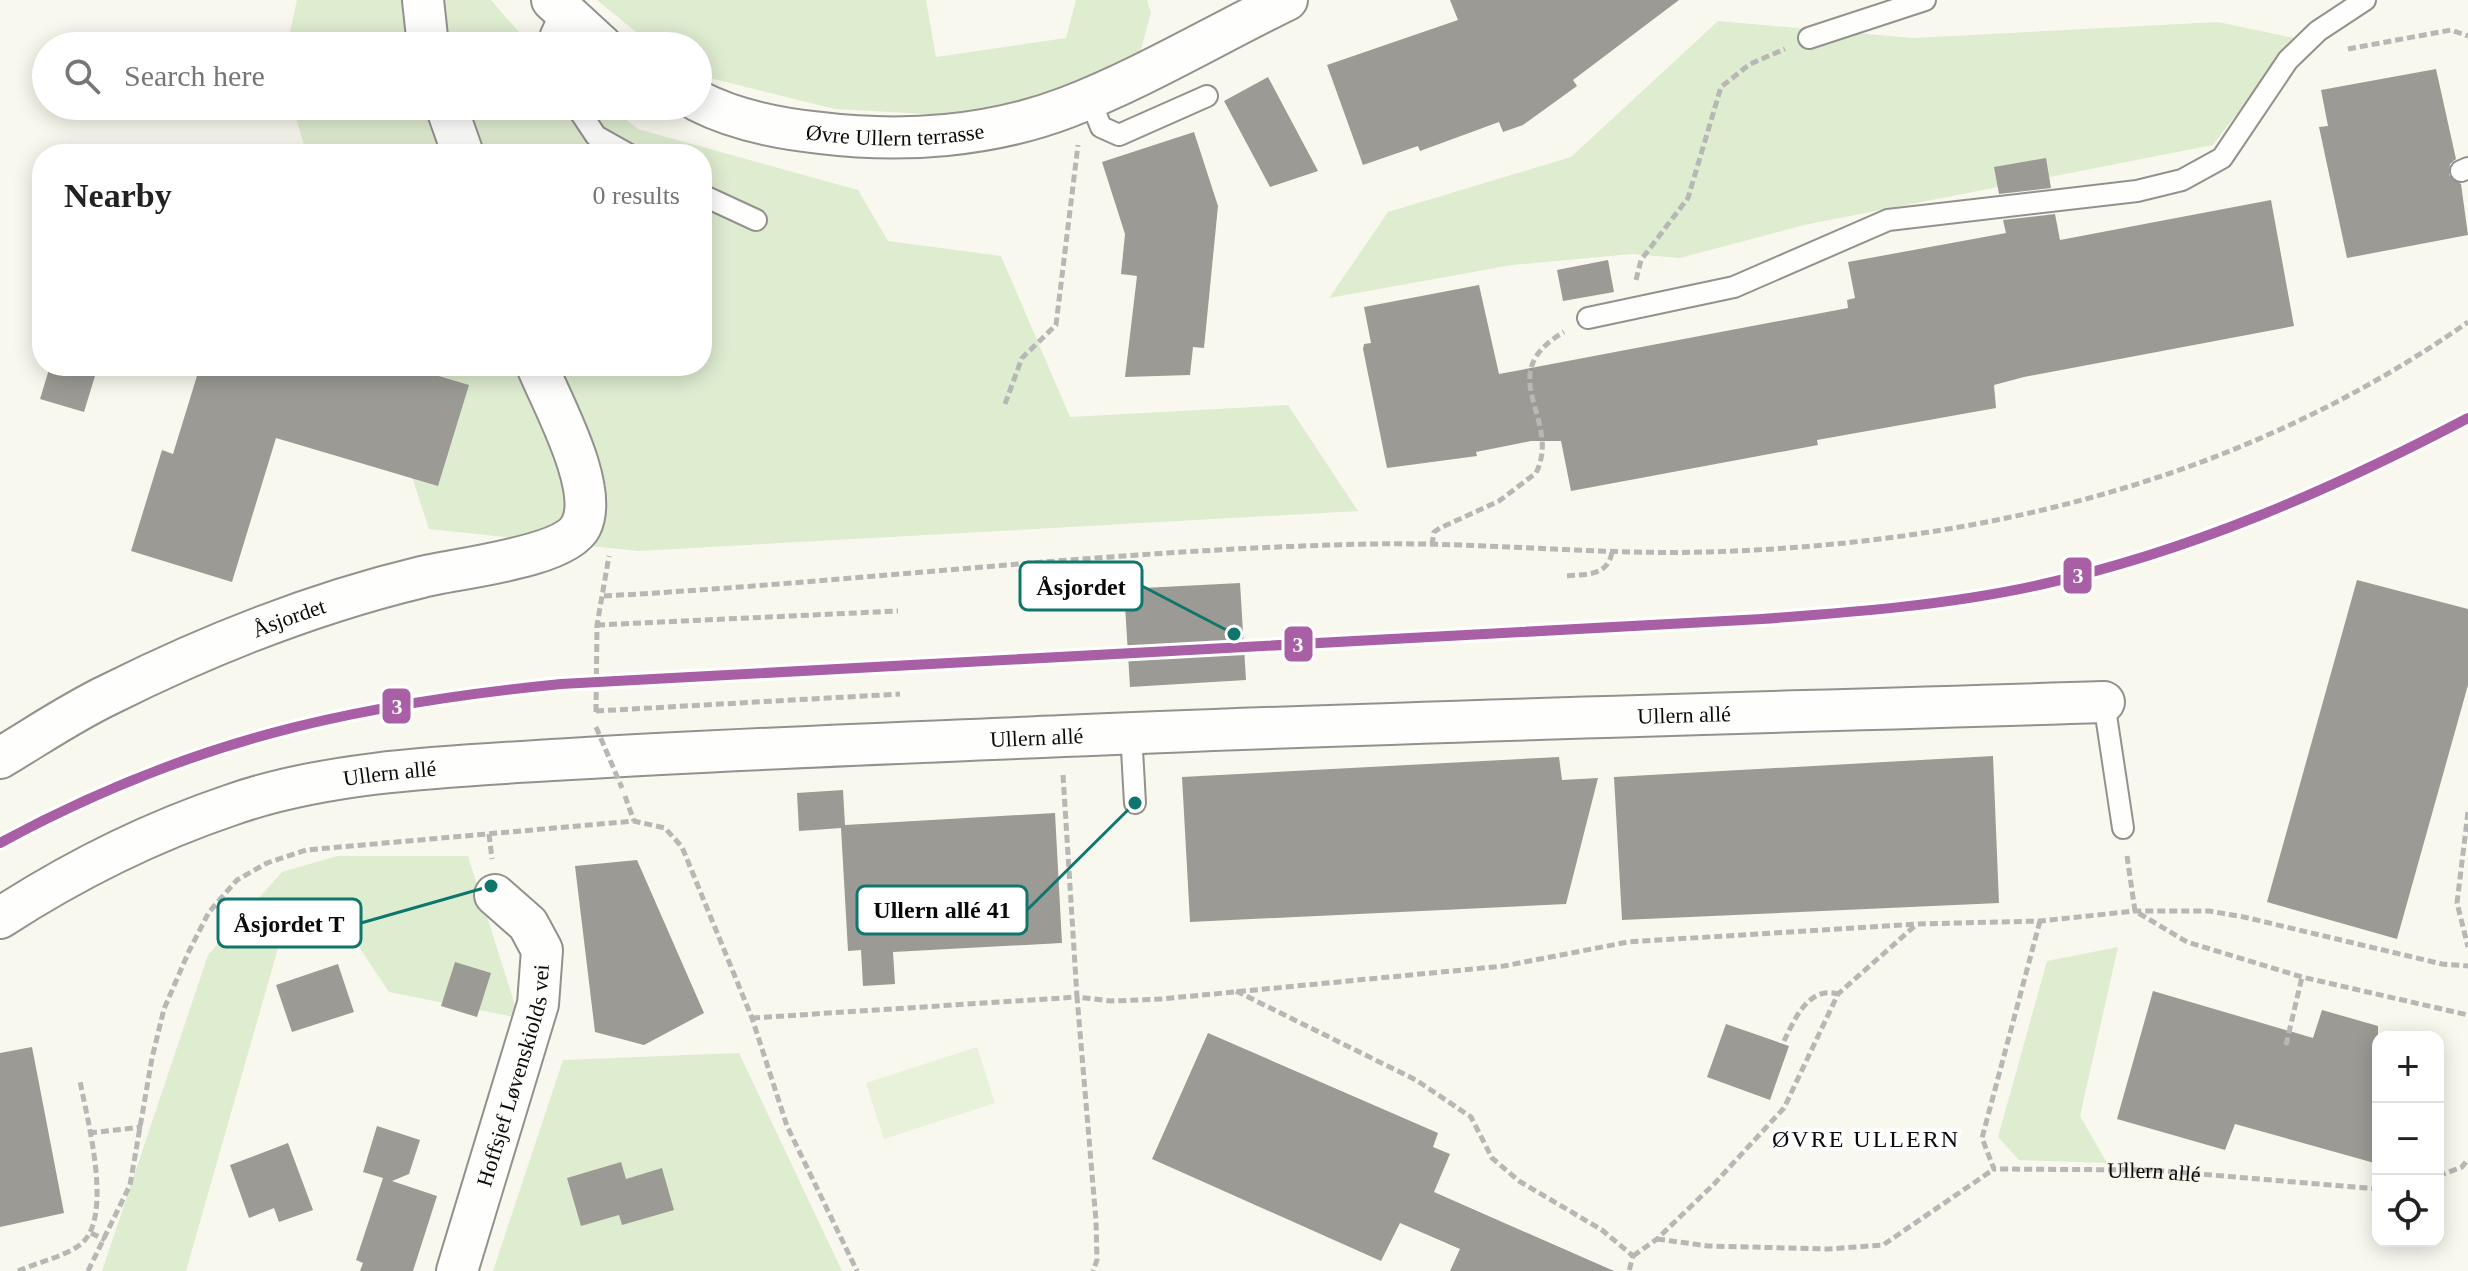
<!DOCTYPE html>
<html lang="en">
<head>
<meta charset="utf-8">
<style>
  :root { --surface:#fff; --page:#f2f2f2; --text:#222; --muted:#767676; --line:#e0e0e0 }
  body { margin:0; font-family:"Times New Roman",serif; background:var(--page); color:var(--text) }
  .controls { position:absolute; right:24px; bottom:24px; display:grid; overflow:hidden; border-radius:16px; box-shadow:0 4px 20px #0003 }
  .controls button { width:72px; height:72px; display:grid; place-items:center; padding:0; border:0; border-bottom:2px solid var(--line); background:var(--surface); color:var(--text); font:40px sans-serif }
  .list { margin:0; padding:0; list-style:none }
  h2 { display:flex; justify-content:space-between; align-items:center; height:104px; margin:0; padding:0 32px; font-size:34px }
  h2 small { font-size:26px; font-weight:400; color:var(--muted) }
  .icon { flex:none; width:44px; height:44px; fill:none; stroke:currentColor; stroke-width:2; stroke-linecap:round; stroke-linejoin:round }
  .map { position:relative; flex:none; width:2468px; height:1271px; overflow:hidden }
  .search { position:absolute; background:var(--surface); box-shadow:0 4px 20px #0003; left:32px; top:32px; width:680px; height:88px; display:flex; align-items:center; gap:20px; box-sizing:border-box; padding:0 28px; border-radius:44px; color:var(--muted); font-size:30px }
  .panel { position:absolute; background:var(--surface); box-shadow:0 4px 20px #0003; left:32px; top:144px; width:680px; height:232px; border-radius:32px }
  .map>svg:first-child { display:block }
  .green { fill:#deecd0 }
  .pitch { fill:#e8f1da }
  .building { fill:#9c9a94 }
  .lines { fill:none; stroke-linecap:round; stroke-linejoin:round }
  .lane-casing { stroke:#92918d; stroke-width:24 }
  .street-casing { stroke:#92918d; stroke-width:44 }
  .path { stroke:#b7b7b5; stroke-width:5; stroke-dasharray:8 4; stroke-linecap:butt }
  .lane { stroke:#fefefc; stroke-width:20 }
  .street { stroke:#fefefc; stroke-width:40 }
  .path-bridge { stroke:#b7b7b5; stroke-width:5; stroke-dasharray:8 4; stroke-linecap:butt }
  .metro-1-casing { stroke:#fff; stroke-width:16 }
  .metro-1 { stroke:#a85fa5; stroke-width:10 }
  .labels { text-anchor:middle; stroke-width:8; stroke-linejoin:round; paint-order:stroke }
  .street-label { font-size:22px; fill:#0a0a0a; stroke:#fff }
  .neighbourhood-label { font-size:24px; letter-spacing:2px; fill:#0a0a0a; stroke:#fff }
  .leader { fill:none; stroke:#0f766e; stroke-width:3 }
  .callout-dot { fill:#0f766e; stroke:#fff; stroke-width:3 }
  .callout { fill:#fff; stroke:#0f766e; stroke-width:3 }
  .callout-label { font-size:24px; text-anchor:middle; font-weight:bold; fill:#0a0a0a }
  .line-badge { stroke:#fff; stroke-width:3 }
  .badge-label { font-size:22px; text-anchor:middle; font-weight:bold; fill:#fff }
</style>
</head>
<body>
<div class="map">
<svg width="2468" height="1271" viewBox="0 0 2468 1271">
  <rect width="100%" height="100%" fill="#f9f8ee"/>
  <path class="green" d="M297 0H491L517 30 536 46H287Z
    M597 0H926L936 57 1066 38 1076 0H1147L1151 13 1140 53 1061 101 963 116 835 109 698 75V46H653Z
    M1718 21 1913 38 2218 22 2294 38 2213 145 1804 225 1680 258 1632 254 1512 265 1329 298 1388 212 1571 157Z
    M292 106H609L638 129 858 190 888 241 1001 256 1070 417 1288 405 1358 511 638 551 429 529 376 366H702V154H307Z
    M337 856H468L519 1018 389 992 337 914 286 920 186 1271H102L208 955 282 872Z
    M2118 947 2080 1116 2107 1163 2019 1160 1998 1137 2047 961Z
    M739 1053 842 1271H493L563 1060Z"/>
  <path class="pitch" d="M977 1047 995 1103 884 1139 866 1083Z"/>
  <path class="building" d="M1450 0H1679L1573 80 1577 86 1523 125 1503 132 1499 122 1420 151 1418 146 1363 165 1327 65 1458 20Z
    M2436 69 2456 159 2450 164 2449 175 2461 184 2468 235 2347 258 2319 127 2328 126 2321 90Z
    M1268 77 1318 171 1270 187 1224 101Z
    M1194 132 1218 206 1204 348 1193 347 1190 375 1125 377 1137 276 1121 274 1125 234 1102 162Z
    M2046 158 2051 188 1999 194 1994 167Z
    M2271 200 2294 326 2024 377 1994 385 1996 408 1817 440 1818 445 1571 491 1561 441H1531L1476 452 1477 456 1387 468 1363 349 1364 344 1371 343 1364 307 1479 285 1499 374 1848 308 1847 300 1855 298 1848 262 2006 233 2003 220 2055 214 2060 240Z
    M1608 260 1614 292 1563 301 1557 270Z
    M50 366H98L84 412 40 399Z
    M200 366H405L469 385 438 486 276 438 232 582 131 551 162 450 173 454Z
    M2357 580 2468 609V685L2397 939 2267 902Z
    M1240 583 1246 680 1130 687 1124 589Z
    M1993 756 1999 903 1622 920 1614 777Z
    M1559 757 1562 780 1598 778 1566 904 1190 922 1182 777Z
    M843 790 845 825 1055 813 1062 943 893 952 895 984 863 986 861 950 848 951 841 828 799 831 797 793Z
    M637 860 704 1013 644 1045 595 1032 575 866Z
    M455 962 491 973 477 1017 441 1006Z
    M338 964 354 1012 292 1032 276 985Z
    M2153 991 2313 1038 2322 1010 2378 1026V1164L2235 1124 2225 1150 2117 1119Z
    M1726 1024 1789 1046 1770 1100 1707 1077Z
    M1208 1033 1438 1133 1433 1147 1450 1154 1434 1192 1614 1271H1450L1460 1249 1400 1223 1381 1261 1152 1159Z
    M32 1047 64 1213 0 1227V1053Z
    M377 1126 420 1140 409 1174 392 1181 437 1196 413 1271H360L363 1263 356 1260 383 1178 363 1172Z
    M288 1143 313 1210 279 1222 274 1208 249 1218 230 1165Z
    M621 1162 626 1179 662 1168 674 1210 622 1225 619 1215 581 1226 567 1178Z"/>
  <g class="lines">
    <defs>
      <path id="lane" d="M1809 38 1925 0
        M553 46 551 34 562 10
        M1089 97 1101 127 1119 135 1207 96
        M576 106 596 136 628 154
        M2461 171 2468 168
        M702 195 756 220
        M1588 318 1734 287 1888 220 2137 191 2182 180 2222 158 2288 60 2318 31 2365 0
        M2104 702 2123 828
        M1131 732 1135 803"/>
      <g id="street">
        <path d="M423 0 428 46"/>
        <path d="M552 0 602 46"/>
        <path id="s2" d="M698 101C735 120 781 129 821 133 903 143 990 137 1068 107 1143 78 1215 35 1287 0"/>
        <path d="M446 106 463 154"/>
        <path id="s3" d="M0 758C37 736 72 712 110 694 210 644 314 603 422 577 457 568 565 558 581 526 600 488 552 403 537 366"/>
        <path id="s4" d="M0 918C71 872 151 832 231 805 333 769 462 766 570 759 735 749 899 743 1063 736 1410 721 1757 713 2104 702"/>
        <path id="s5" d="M457 1271 538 1004 542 950 528 924 495 895"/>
      </g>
    </defs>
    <use href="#lane" class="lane-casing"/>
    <use href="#street" class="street-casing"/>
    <g class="path">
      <path d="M2348 49 2451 30 2468 36"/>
      <path d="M1636 280 1641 260 1688 198 1721 87 1750 64 1785 49"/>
      <path d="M1005 404 1022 358 1056 325 1078 145"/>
      <path d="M1432 545 1434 532 1440 528 1499 501 1536 473C1563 418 1490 375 1564 332"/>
      <path d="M1567 576C1587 574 1608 576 1612 552"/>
      <path d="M604 596C859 582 1115 549 1371 544 1483 542 1595 555 1707 552 1980 544 2242 481 2468 322"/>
      <path d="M597 625 898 611"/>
      <path d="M596 711 900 694"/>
      <path d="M596 712 597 625 609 556"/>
      <path d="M1063 775 1077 997 1111 1001 1161 999 1504 966 1628 942 1917 924 2040 921 2135 911H2209L2244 917 2442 964 2468 966"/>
      <path d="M625 796 634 821"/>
      <path d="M2468 812 2457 903 2468 947"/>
      <path d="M489 834 492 859"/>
      <path d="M2127 856 2135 911 2187 942 2302 977 2468 1015"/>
      <path id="s1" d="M2040 921 1982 1138 1994 1169 2152 1170 2378 1189"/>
      <path d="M1236 991 1416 1080 1471 1117 1492 1158 1519 1181 1602 1230 1633 1256 1629 1271"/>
      <path d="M752 1018 1077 997 1096 1221 1097 1260 1093 1271"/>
      <path d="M1784 1041C1795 1018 1809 986 1838 994"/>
      <path d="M2286 1045 2302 977"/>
      <path d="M89 1133 142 1127"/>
      <path d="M2438 1176 2462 1167 2468 1159"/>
      <path d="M91 1233 105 1240"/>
      <path d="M1657 1239 1708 1246 1828 1249 1883 1245 1994 1169"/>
      <path d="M1633 1256 1657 1239 1714 1184 1784 1108 1838 994 1917 924"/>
      <path d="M18 1271C38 1262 64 1257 81 1244 114 1217 87 1119 80 1081"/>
      <path d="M88 1271 130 1185 152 1058 164 1009 189 951 209 912 237 880 267 863 306 850 634 821 665 828 682 847 752 1018 787 1126 857 1271"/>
    </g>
    <use href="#lane" class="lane"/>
    <use href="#street" class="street"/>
    <path class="path-bridge" d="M596 727 622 788"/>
    <defs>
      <path id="metro-1" d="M0 843C188 741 350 705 561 684L1762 619C1855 612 1948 605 2039 585 2191 551 2331 490 2468 418"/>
    </defs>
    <use href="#metro-1" class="metro-1-casing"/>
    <use href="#metro-1" class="metro-1"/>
  </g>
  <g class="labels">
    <g class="street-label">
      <text dy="8" stroke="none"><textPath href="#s2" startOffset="202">Øvre Ullern terrasse</textPath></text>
      <text dy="8" stroke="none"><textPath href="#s3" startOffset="322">Åsjordet</textPath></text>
      <text dy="8" stroke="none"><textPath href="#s4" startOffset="1716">Ullern allé</textPath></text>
      <text dy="8" stroke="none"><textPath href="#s4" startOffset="1068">Ullern allé</textPath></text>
      <text dy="8" stroke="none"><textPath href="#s4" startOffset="420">Ullern allé</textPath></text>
      <text dy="8" stroke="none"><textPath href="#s5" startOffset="204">Hoffsjef Løvenskiolds vei</textPath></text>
      <text dy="8" stroke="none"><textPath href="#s1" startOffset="418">Ullern allé</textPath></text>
    </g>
    <g class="neighbourhood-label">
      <text x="1866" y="1147">ØVRE ULLERN</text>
    </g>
  </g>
  <path class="leader" d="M1234 634L1142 586M1135 803L1027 910M491 886L361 923"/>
  <g class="callout-dot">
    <circle cx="1234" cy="634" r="8"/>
    <circle cx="1135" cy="803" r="8"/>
    <circle cx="491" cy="886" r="8"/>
  </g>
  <g class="callout">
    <rect x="1020" y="562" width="122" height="48" rx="8"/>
    <rect x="857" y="886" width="170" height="48" rx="8"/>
    <rect x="218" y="899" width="143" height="48" rx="8"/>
  </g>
  <g class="callout-label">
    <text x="1081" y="595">Åsjordet</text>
    <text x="942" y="918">Ullern allé 41</text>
    <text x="289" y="932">Åsjordet T</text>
  </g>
  <g class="line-badge">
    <rect x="2062" y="556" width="31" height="39" rx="8" fill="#a85fa5"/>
    <rect x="1283" y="625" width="31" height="38" rx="8" fill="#a85fa5"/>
    <rect x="381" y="687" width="31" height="38" rx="8" fill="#a85fa5"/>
  </g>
  <g class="badge-label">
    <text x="2078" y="583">3</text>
    <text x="1298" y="652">3</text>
    <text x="397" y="714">3</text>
  </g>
</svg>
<div class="controls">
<button>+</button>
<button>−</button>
<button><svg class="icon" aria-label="locate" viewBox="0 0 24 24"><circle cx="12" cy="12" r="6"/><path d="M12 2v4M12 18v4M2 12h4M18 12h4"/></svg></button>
</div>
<div class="search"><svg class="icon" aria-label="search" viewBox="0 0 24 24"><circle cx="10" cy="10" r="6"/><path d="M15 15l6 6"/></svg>Search here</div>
<section class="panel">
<h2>Nearby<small>0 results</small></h2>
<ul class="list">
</ul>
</section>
</div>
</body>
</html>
